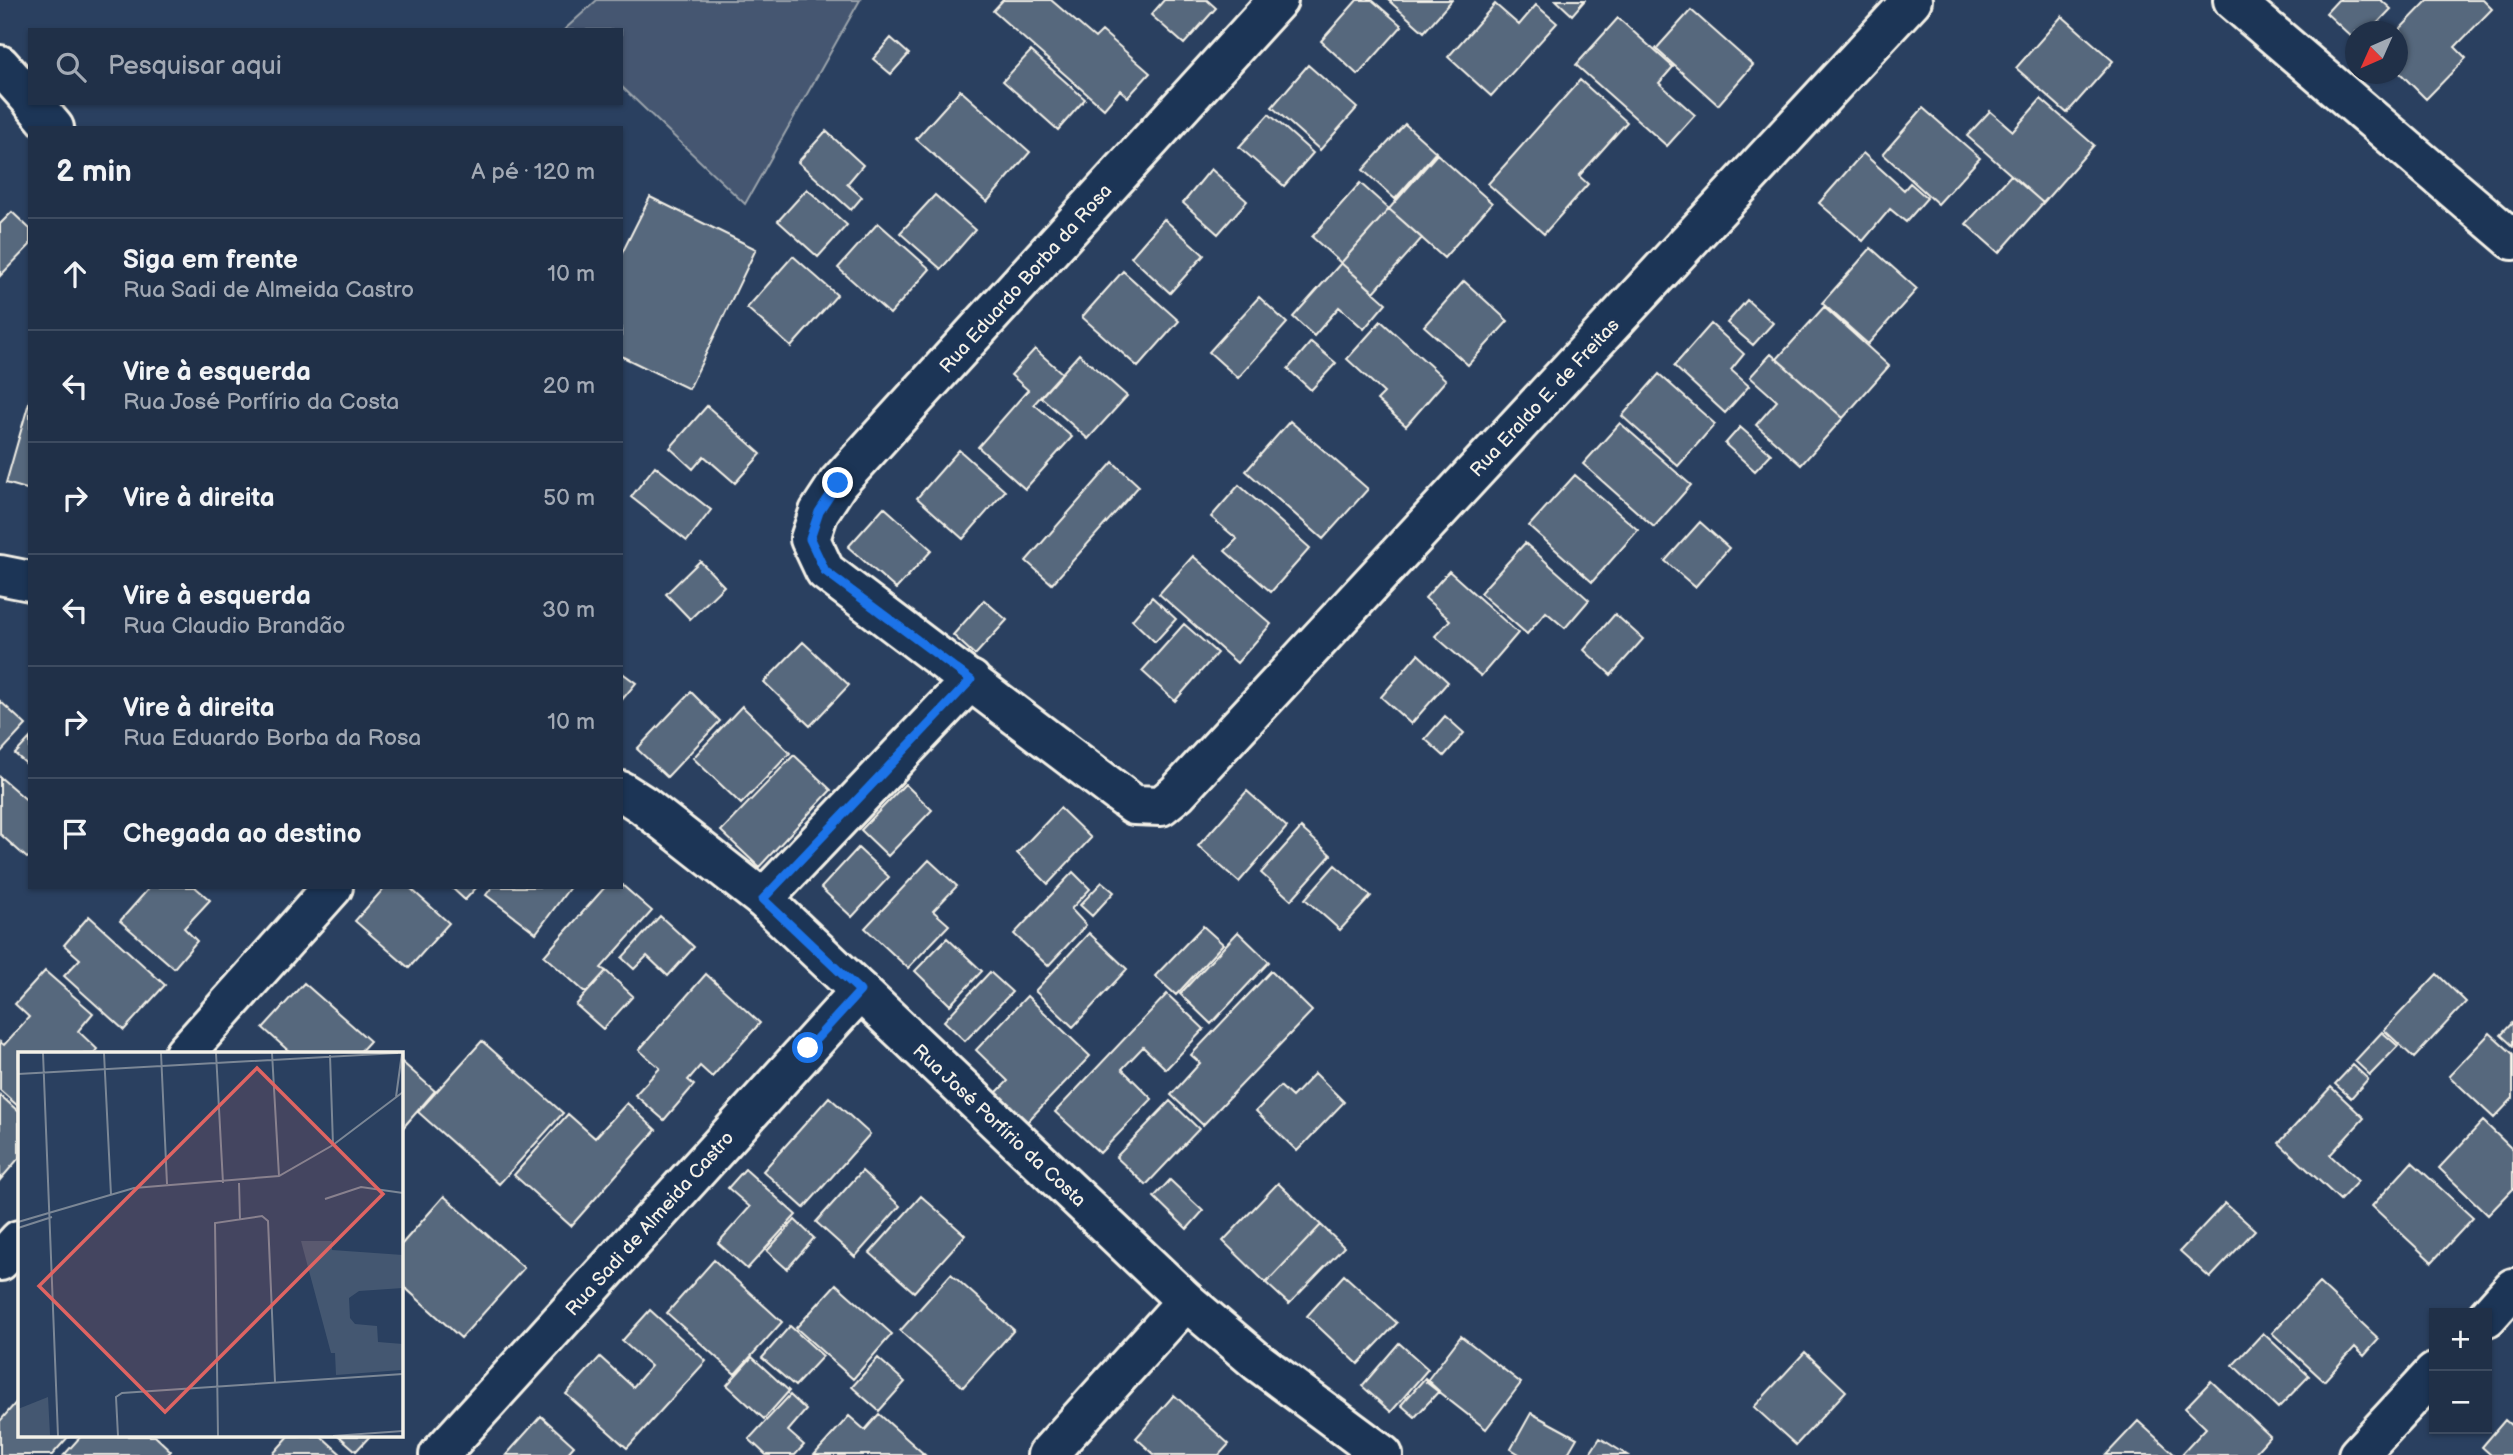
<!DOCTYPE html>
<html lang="pt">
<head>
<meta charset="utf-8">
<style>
  :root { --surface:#203048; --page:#28384f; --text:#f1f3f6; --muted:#a2a9b4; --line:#3d4b60 }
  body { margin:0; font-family:"Balsamiq Sans",sans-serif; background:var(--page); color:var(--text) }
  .controls { position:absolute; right:21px; bottom:21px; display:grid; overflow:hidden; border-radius:0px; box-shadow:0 2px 5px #0004 }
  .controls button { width:63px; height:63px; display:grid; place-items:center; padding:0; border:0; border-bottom:2px solid var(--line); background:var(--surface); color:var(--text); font:35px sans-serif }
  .compass { position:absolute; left:2345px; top:21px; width:63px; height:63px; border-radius:50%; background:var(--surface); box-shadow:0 2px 5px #0004; rotate:225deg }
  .stop { position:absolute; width:21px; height:21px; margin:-16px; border:5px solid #1a73e8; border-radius:50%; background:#fff }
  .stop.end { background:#1a73e8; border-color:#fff; box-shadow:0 2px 7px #0008 }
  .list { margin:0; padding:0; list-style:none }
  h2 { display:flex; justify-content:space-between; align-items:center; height:91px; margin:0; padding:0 28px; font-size:30px }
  h2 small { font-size:23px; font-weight:400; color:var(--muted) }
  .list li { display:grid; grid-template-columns:46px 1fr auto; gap:21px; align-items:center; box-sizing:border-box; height:112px; padding:0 28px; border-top:2px solid var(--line) }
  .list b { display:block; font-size:26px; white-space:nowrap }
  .list p { margin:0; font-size:23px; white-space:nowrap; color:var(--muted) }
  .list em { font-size:23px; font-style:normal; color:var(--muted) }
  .icon { flex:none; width:38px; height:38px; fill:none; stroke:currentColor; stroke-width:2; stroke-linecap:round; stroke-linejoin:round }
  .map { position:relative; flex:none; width:2513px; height:1455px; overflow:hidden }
  .search { position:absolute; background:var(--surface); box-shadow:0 2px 5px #0004; left:28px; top:28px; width:595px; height:77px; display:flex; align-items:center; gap:18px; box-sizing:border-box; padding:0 24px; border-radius:0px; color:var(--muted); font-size:26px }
  .panel { position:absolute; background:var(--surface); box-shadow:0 2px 5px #0004; left:28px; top:126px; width:595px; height:763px; border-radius:0px }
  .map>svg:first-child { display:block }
  .green { fill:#445771; stroke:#9ca4ac; stroke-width:2 }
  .building { fill:#56677d; stroke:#f4f1e8; stroke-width:2 }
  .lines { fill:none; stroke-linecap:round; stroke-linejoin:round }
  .minor-casing { stroke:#f4f1e8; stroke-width:44 }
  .tertiary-casing { stroke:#f4f1e8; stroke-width:44 }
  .minor { stroke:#1d3557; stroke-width:38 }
  .tertiary { stroke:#1d3557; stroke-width:38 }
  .route { stroke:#1a73e8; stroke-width:9 }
  .labels { text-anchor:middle; stroke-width:7; stroke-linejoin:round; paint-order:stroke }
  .street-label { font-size:19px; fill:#f4f1e8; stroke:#1d3557 }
  .inset-road { fill:none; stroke:#7b8796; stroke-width:2 }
  .view { fill:#df6462; fill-opacity:0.15; stroke:#df6462; stroke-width:3.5 }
  .inset-edge { fill:none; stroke:#f4f1e8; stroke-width:3.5 }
</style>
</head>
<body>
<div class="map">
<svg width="2513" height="1455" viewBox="0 0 2513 1455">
  <rect width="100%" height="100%" fill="#2a4060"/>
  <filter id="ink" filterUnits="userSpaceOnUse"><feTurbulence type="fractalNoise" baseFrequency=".0143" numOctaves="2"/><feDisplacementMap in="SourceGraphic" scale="14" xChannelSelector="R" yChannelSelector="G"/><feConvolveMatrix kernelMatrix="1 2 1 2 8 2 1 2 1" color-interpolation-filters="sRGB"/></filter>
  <g filter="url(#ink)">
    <path class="green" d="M597 0H860L745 204 621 86V30H564Z"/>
    <path class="building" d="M1003 0H1051L1095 38 1102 31 1150 73 1128 97 1120 90 1104 109 993 11Z
      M1164 0H1207L1216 8 1184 44 1151 15Z
      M1357 0H1372L1402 26 1358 75 1321 41Z
      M1388 0H1452L1424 32Z
      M1556 0H1585L1572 15Z
      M2338 0H2381L2391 9 2369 32H2356V41L2326 13Z
      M2428 0H2483L2492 9 2455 47 2466 58 2426 99 2398 71V38L2402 33 2399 30Z
      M1495 4 1519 25 1536 5 1557 23 1491 96 1448 57Z
      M1691 10 1753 65 1718 105 1656 49Z
      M2062 16 2113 61 2067 113 2016 68Z
      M1618 18 1673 67 1659 83 1695 115 1667 146 1576 65Z
      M891 38 909 54 891 74 873 59Z
      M1031 51 1085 99 1058 130 1003 81Z
      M1308 65 1357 108 1320 150 1272 107Z
      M1580 80 1627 122 1579 176 1588 184 1544 234 1488 184Z
      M960 90 1030 152 987 202 916 139Z
      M2041 99 2094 145 2043 203 1967 136 1990 111 2013 131Z
      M1923 108 1980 158 1938 204 1883 154Z
      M1269 114 1313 153 1284 186 1239 147Z
      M1405 124 1436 152 1395 199 1363 170Z
      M826 131 863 165 847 184 862 197 851 210 798 162Z
      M1863 153 1904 190 1910 183 1927 198 1906 222 1890 209 1863 241 1819 203Z
      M1437 154 1492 203 1444 258 1389 209Z
      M1211 169 1247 201 1218 234 1183 203Z
      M2011 175 2043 203 1999 253 1966 224Z
      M1360 183 1389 209 1341 263 1312 237Z
      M807 189 847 225 818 257 778 221Z
      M935 195 975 230 941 269 900 233Z
      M650 197 756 249 689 389 621 356V255Z
      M1389 209 1422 238 1374 292 1341 263Z
      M12 212 30 229V245L0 276V224Z
      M1164 219 1204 255 1170 293 1131 257Z
      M878 223 930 269 890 314 838 268Z
      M1871 248 1917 289 1868 344 1822 303Z
      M793 256 837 295 791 347 747 308Z
      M1341 263 1386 303 1364 329 1339 307 1314 336 1293 317Z
      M1123 271 1179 321 1138 367 1082 317Z
      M1464 281 1508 321 1468 365 1424 326Z
      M1259 297 1287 323 1238 378 1209 352Z
      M1747 300 1773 323 1753 345 1727 323Z
      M1824 307 1889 366 1843 418 1777 359Z
      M1381 321 1446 380 1406 426 1377 400 1384 393 1347 359Z
      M1711 324 1744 354 1731 370 1749 386 1725 413 1674 366Z
      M1311 342 1336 363 1311 390 1288 369Z
      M1035 349 1062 373 1034 404 1072 437 1025 489 978 447 1028 390 1011 375Z
      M1079 354 1127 396 1088 439 1041 397Z
      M1771 354 1843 418 1801 465 1756 425 1777 401 1750 377Z
      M1659 374 1715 424 1678 466 1622 416Z
      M30 399V490L6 483Z
      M707 406 761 454 735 483 704 456 693 469 670 448Z
      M1290 421 1368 489 1323 539 1246 471Z
      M1620 423 1691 485 1654 527 1583 464Z
      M1740 427 1771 454 1755 471 1725 444Z
      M959 450 1005 491 963 539 917 498Z
      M1113 462 1139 486 1052 584 1026 561Z
      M655 466 711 510 687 541 631 497Z
      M1575 475 1638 530 1592 582 1529 526Z
      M1239 485 1310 548 1271 592 1225 551 1237 539 1211 517Z
      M884 507 932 550 896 589 848 547Z
      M1700 522 1729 548 1695 587 1665 561Z
      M1525 543 1589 600 1565 628 1546 612 1527 634 1480 593Z
      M1193 556 1271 624 1237 663 1159 594Z
      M700 561 724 586 690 619 666 594Z
      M1449 571 1518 633 1481 676 1435 636 1450 620 1425 598Z
      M1152 597 1176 619 1155 642 1132 620Z
      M984 600 1007 620 975 655 953 635Z
      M1615 614 1643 639 1611 675 1584 650Z
      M1184 624 1217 653 1175 701 1142 671Z
      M803 642 849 685 810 726 764 682Z
      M1418 654 1448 682 1411 724 1381 697Z
      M621 672 636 683 621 701Z
      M691 692 720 721 667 777 637 749Z
      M0 701 26 725 0 753Z
      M742 706 790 753 741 804 693 758Z
      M1445 716 1464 733 1444 756 1425 739Z
      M30 738V767L15 754Z
      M794 755 831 790 759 867 721 831Z
      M0 777 30 803V856L27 858 0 834Z
      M905 784 932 810 888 856 861 830Z
      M1247 791 1287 827 1239 882 1198 846Z
      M1060 808 1091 838 1048 884 1017 853Z
      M1301 828 1331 855 1291 900 1261 873Z
      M858 848 889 877 852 917 821 888Z
      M929 860 957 886 933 911 949 925 908 968 865 928Z
      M1335 865 1371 896 1340 930 1305 899Z
      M1073 872 1090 889 1071 909 1086 925 1048 966 1014 934Z
      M1102 882 1114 892 1092 916 1080 905Z
      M621 884 652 911 601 968 606 971 586 993 544 956 605 887H621Z
      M150 887H195L210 900 184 928 197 941 174 968 120 921Z
      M385 887H409L449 923 409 968 355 921Z
      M451 887H477L465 900Z
      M492 887H570L536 933 486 895Z
      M89 916 165 985 124 1030 64 976 80 959 64 945Z
      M660 916 694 947 668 976 647 956 634 969 622 958Z
      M1203 926 1223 944 1176 995 1155 976Z
      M1238 932 1269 962 1211 1024 1180 994Z
      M1089 933 1127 969 1073 1027 1035 991Z
      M947 938 982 971 950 1005 915 971Z
      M45 971 93 1013 78 1031 97 1049 93 1054H19V1107L0 1090V1042L4 1045 29 1017 15 1004Z
      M606 971 633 996 603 1029 576 1005Z
      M1271 971 1312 1011 1203 1125 1171 1095 1200 1063 1191 1055Z
      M990 972 1012 992 965 1041 944 1021Z
      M706 974 760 1023 712 1077 700 1066 688 1080 694 1085 664 1120 635 1095 660 1068 639 1050Z
      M2437 974 2466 1002 2414 1058 2384 1030Z
      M304 983 370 1041 358 1054H292L263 1028Z
      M1167 994 1204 1029 1166 1069 1143 1047 1122 1069 1152 1099 1100 1153 1055 1112Z
      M1027 996 1090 1056 1026 1123 995 1094 1008 1081 976 1050Z
      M2513 1022V1046L2501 1035Z
      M2382 1032 2398 1046 2370 1075 2355 1061Z
      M2490 1033 2513 1054V1098L2494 1118 2449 1076Z
      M482 1041 563 1113 499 1184 418 1112Z
      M402 1062 435 1091 401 1130V1063Z
      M2353 1065 2368 1079 2351 1098 2335 1084Z
      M1315 1073 1344 1102 1297 1151 1256 1111 1280 1086 1292 1097Z
      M2331 1087 2364 1118 2330 1155 2358 1181 2340 1200 2279 1143Z
      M0 1095 19 1112V1158L0 1180Z
      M829 1097 870 1134 804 1208 763 1171Z
      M1170 1101 1199 1129 1146 1185 1116 1157Z
      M627 1103 656 1130 571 1226 514 1175 568 1114 595 1138Z
      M2483 1121 2513 1150V1189L2488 1215 2439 1168Z
      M2412 1162 2473 1218 2432 1262 2372 1206Z
      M745 1169 796 1215 747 1269 718 1243 750 1207 728 1188Z
      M862 1171 900 1206 855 1257 816 1222Z
      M1170 1180 1203 1211 1187 1229 1154 1197Z
      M1278 1183 1321 1225 1266 1283 1223 1241Z
      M444 1196 524 1268 461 1338 401 1284V1245Z
      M921 1196 965 1235 914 1292 870 1253Z
      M2225 1203 2255 1230 2210 1278 2180 1251Z
      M795 1220 814 1238 787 1269 767 1251Z
      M1321 1225 1344 1247 1289 1304 1266 1283Z
      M714 1260 782 1322 735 1374 667 1313Z
      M951 1274 1014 1330 963 1387 900 1331Z
      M1344 1275 1397 1323 1358 1364 1307 1316Z
      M2319 1283 2379 1339 2364 1356 2355 1347 2324 1381 2272 1333Z
      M836 1284 892 1334 853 1379 796 1328Z
      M650 1310 706 1361 627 1448 566 1394 600 1357 633 1387 651 1366 622 1341Z
      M790 1326 823 1356 795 1386 762 1358Z
      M2263 1333 2309 1376 2278 1408 2233 1365Z
      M1461 1336 1521 1383 1486 1429 1426 1382Z
      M1399 1343 1428 1369 1391 1412 1362 1386Z
      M1805 1352 1846 1391 1796 1445 1754 1407Z
      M752 1357 789 1391 764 1419 727 1385Z
      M878 1358 905 1382 879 1411 852 1387Z
      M1425 1378 1439 1391 1415 1417 1401 1405Z
      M2211 1381 2270 1436 2253 1455H2181L2206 1428 2185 1408Z
      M790 1395 806 1410 788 1431 804 1445 795 1455H766L749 1439Z
      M1174 1395 1229 1444 1219 1455H1155L1136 1438Z
      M19 1399V1436H69L52 1455H0V1421Z
      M1531 1413 1577 1438 1567 1455H1521L1511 1449Z
      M879 1414 925 1455H814L849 1416 865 1430Z
      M541 1416 574 1446 566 1455H506Z
      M2505 1420 2513 1427V1455H2491L2482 1447Z
      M2138 1421 2175 1455H2106Z
      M81 1436H155L171 1451 167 1455H64Z
      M289 1436H321L342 1455H272Z
      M339 1436H370L356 1451Z
      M1600 1438 1627 1455H1589Z"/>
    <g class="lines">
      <defs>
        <path id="minor" d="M1278 0 838 483 819 512 810 539 825 571 1134 805 1161 806 1177 793 1912 0
          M2233 0 2513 240
          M0 65 30 99
          M33 103 54 128
          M763 899 971 680
          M184 1054 333 887
          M0 1261 19 1240
          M2487 1317 2513 1288
          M439 1455 860 991
          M1047 1455 1186 1301
          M2358 1455 2434 1373"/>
        <path id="tertiary" d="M0 575 30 581
          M621 791 643 805 763 899 1186 1301 1258 1362 1383 1455"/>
      </defs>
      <use href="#minor" class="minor-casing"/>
      <use href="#tertiary" class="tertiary-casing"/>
      <use href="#minor" class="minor"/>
      <use href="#tertiary" class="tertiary"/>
    </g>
  </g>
  <g class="lines" filter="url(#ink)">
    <path class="route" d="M808 1048 860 991 763 899 971 680 825 571 810 539 819 512 838 483"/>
  </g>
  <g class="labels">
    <g class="street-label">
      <text transform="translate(1025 278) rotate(-48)" y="7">Rua Eduardo Borba da Rosa</text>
      <text transform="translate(1544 397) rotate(-47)" y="7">Rua Eraldo E. de Freitas</text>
      <text transform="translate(1000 1125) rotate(43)" y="7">Rua José Porfírio da Costa</text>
      <text transform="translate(649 1223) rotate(-48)" y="7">Rua Sadi de Almeida Castro</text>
    </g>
  </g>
  <g transform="translate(18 1052)">
    <rect width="385" height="385" fill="#2a4060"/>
    <path d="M283 189H314V198L385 203V236L341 239 331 246 332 266 337 272 359 274 360 290 385 292 383 318 318 323 317 301H313ZM30 345 32 383 0 384V357Z" fill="#445771"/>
    <path class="inset-road" d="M25 1 40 384M86 1 93 143M143 1 149 132M198 1 205 131M254 1 261 124M312 3 315 93M0 22 380 1M378 45 384 1M221 131 222 168M307 147 343 135 385 141M0 170 116 136 261 124 315 93 385 40M0 176 34 165M100 384 98 345 104 341 385 322M200 384 197 171 244 164 250 169 257 330M315 384 385 379"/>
    <path class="view" d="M239 16 365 142 147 360 21 234Z"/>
    <rect width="385" height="385" class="inset-edge"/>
  </g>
</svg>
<div class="controls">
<button>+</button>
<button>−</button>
</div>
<svg class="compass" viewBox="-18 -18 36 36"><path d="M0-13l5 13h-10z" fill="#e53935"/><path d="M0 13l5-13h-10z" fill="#a2a9b4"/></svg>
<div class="stop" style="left:808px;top:1048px"></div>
<div class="stop end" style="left:838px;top:483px"></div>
<div class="search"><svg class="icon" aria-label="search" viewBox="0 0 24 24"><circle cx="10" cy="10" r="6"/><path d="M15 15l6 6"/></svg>Pesquisar aqui</div>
<section class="panel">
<h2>2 min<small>A pé · 120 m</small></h2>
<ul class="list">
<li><svg class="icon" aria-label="ahead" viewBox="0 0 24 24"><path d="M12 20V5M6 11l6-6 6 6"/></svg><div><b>Siga em frente</b><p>Rua Sadi de Almeida Castro</p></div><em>10 m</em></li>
<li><svg class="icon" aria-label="left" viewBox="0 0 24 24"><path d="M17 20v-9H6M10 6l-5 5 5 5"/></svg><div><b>Vire à esquerda</b><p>Rua José Porfírio da Costa</p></div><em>20 m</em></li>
<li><svg class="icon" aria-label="right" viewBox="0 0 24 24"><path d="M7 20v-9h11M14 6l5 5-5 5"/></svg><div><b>Vire à direita</b></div><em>50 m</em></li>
<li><svg class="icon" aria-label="left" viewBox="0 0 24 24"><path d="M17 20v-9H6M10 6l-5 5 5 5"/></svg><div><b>Vire à esquerda</b><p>Rua Claudio Brandão</p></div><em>30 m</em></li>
<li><svg class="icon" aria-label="right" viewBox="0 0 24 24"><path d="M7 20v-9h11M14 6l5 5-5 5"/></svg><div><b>Vire à direita</b><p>Rua Eduardo Borba da Rosa</p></div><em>10 m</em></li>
<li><svg class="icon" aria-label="arrive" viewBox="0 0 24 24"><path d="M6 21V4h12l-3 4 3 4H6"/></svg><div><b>Chegada ao destino</b></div></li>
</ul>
</section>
</div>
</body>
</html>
